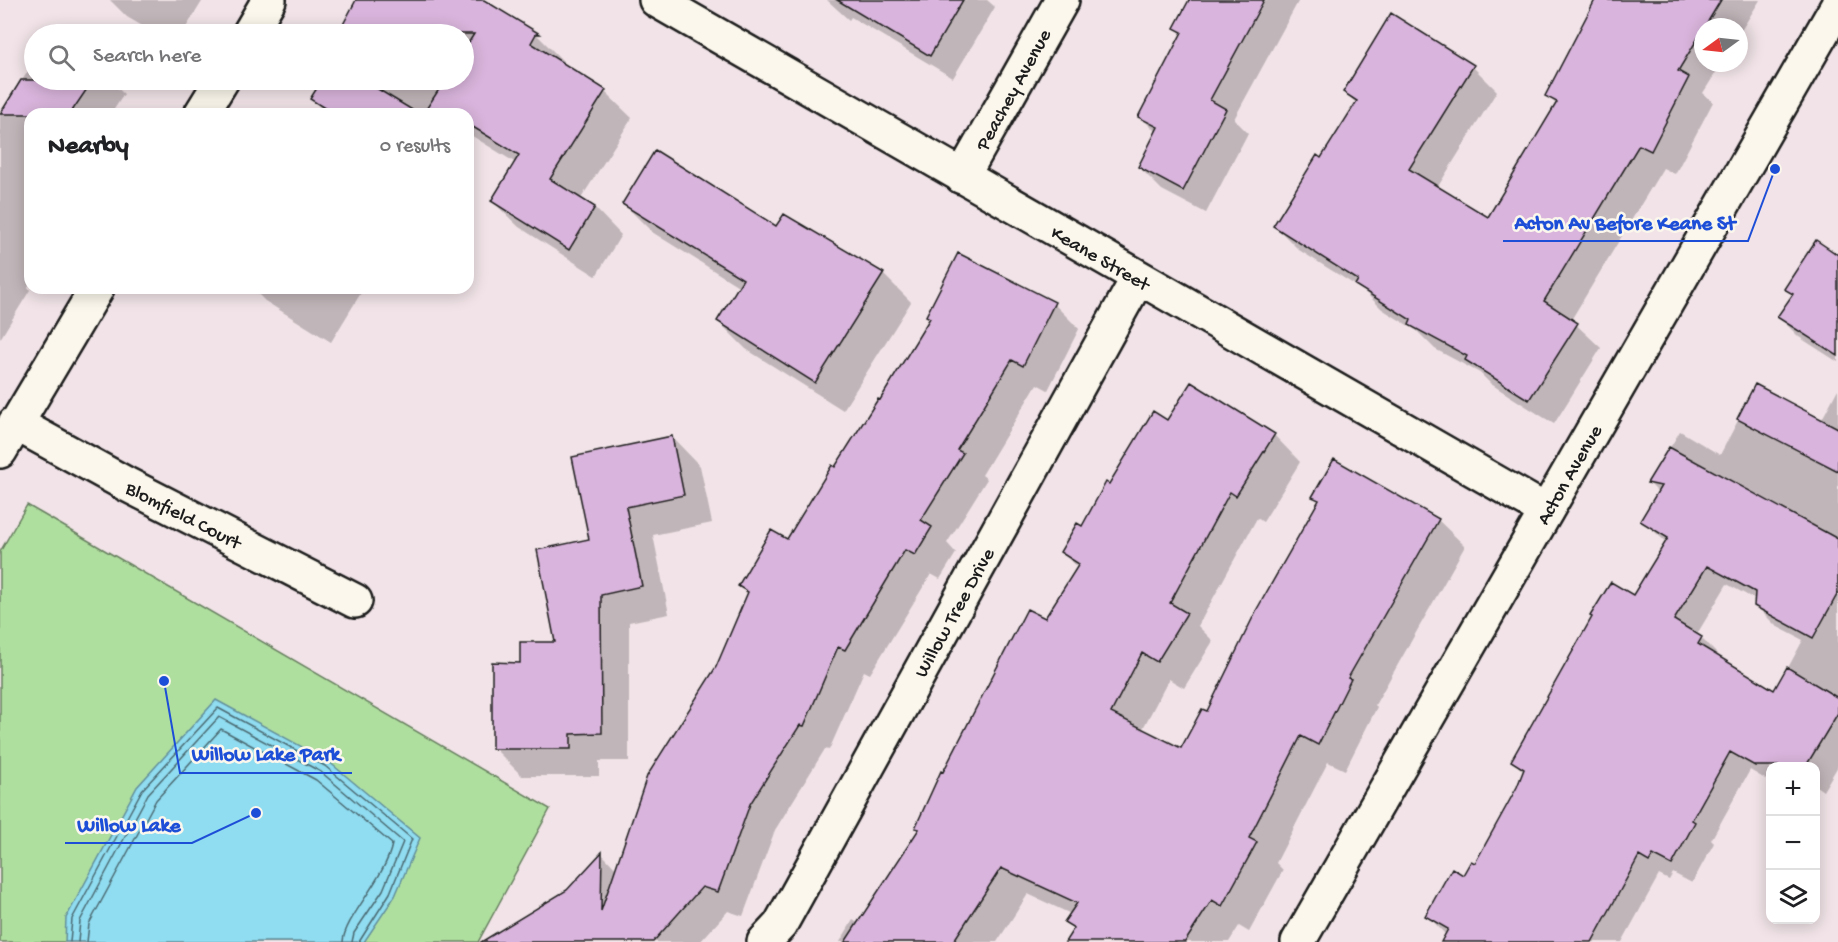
<!DOCTYPE html>
<html lang="en">
<head>
<meta charset="utf-8">
<style>
  :root { --surface:#fff; --page:#f2f2f2; --text:#202124; --muted:#757577; --line:#e0e0e0 }
  body { margin:0; font-family:"Gochi Hand",sans-serif; background:var(--page); color:var(--text) }
  .controls { position:absolute; right:18px; bottom:18px; display:grid; overflow:hidden; border-radius:12px; box-shadow:0 3px 15px #0003 }
  .controls button { width:54px; height:54px; display:grid; place-items:center; padding:0; border:0; border-bottom:2px solid var(--line); background:var(--surface); color:var(--text); font:30px sans-serif }
  .compass { position:absolute; left:1694px; top:18px; width:54px; height:54px; border-radius:50%; background:var(--surface); box-shadow:0 3px 15px #0003; rotate:255deg }
  .list { margin:0; padding:0; list-style:none }
  h2 { display:flex; justify-content:space-between; align-items:center; height:78px; margin:0; padding:0 24px; font-size:26px }
  h2 small { font-size:20px; font-weight:400; color:var(--muted) }
  .icon { flex:none; width:33px; height:33px; fill:none; stroke:currentColor; stroke-width:2; stroke-linecap:round; stroke-linejoin:round }
  .map { position:relative; flex:none; width:1838px; height:942px; overflow:hidden }
  .search { position:absolute; background:var(--surface); box-shadow:0 3px 15px #0003; left:24px; top:24px; width:450px; height:66px; display:flex; align-items:center; gap:15px; box-sizing:border-box; padding:0 21px; border-radius:33px; color:var(--muted); font-size:22px }
  .panel { position:absolute; background:var(--surface); box-shadow:0 3px 15px #0003; left:24px; top:108px; width:450px; height:186px; border-radius:18px }
  .map>svg:first-child { display:block }
  .green { fill:#afdf9f; stroke:#667e5e; stroke-width:1.5 }
  .water { fill:#90dcf0; stroke:#628f9b; stroke-width:1.5 }
  .shadow { fill:#0003; fill-rule:evenodd }
  .lines { fill:none; stroke-linecap:round; stroke-linejoin:round }
  .shore { stroke:#4a6971; stroke-width:1.5 }
  .building { fill:#d9b4dc; stroke:#1c1c1c; stroke-width:1.5 }
  .minor-casing { stroke:#1c1c1c; stroke-width:38 }
  .tertiary-casing { stroke:#1c1c1c; stroke-width:38 }
  .minor { stroke:#fbf7ec; stroke-width:33 }
  .tertiary { stroke:#fbf7ec; stroke-width:33 }
  .labels { text-anchor:middle; stroke-width:5; stroke-linejoin:round; paint-order:stroke }
  .street-label { font-size:20px; fill:#1c1c1c; stroke:#fbf7ec }
  .leader { fill:none; stroke:#1d4ed8; stroke-width:2 }
  .callout-dot { fill:#1d4ed8; stroke:#fbf7ec; stroke-width:2 }
  .callout-label { font-size:21px; text-anchor:middle; font-weight:bold; fill:#1d4ed8; stroke:#fbf7ec; stroke-width:5; stroke-linejoin:round; paint-order:stroke }
</style>
</head>
<body>
<div class="map">
<svg width="1838" height="942" viewBox="0 0 1838 942">
  <rect width="100%" height="100%" fill="#f1e3e7"/>
  <filter id="ink" filterUnits="userSpaceOnUse"><feTurbulence type="fractalNoise" baseFrequency=".0167" numOctaves="2"/><feDisplacementMap in="SourceGraphic" scale="12" xChannelSelector="R" yChannelSelector="G"/><feConvolveMatrix kernelMatrix="1 2 1 2 8 2 1 2 1" color-interpolation-filters="sRGB"/></filter>
  <g filter="url(#ink)">
    <path class="green" d="M27 505 550 809 478 942H0V552Z"/>
    <path class="water" d="M216 700 328 761 420 838 395 896 364 942H65L66 918 137 787Z"/>
    <path class="shadow" d="M110 0H203L182 34H156L127 17Z
      M358 0H481L536 34 563 61 561 63 605 92 632 118 580 200 595 208 621 235 596 276 519 227 492 201 516 163 469 134 468 136V114H327L312 99 324 80H464V34H339Z
      M827 0H987L995 7 953 78 851 17 849 20Z
      M1191 0H1299L1234 119 1248 133 1206 213 1162 190 1139 167 1157 133 1140 116 1183 35 1176 28Z
      M1625 0H1760L1739 34V27H1703V63H1722L1703 93 1713 102 1675 174 1663 168 1571 320 1601 348 1554 424 1491 384 1480 373 1435 349 1417 331 1382 309 1363 290 1299 250 1275 226 1322 160 1357 104 1344 91 1473 67 1497 91 1437 188 1488 219 1557 105 1547 95Z
      M34 62V80H109L124 94 111 114H30V283L28 287 30 290 0 339V114Z
      M624 204 777 228 827 243 829 240 883 274 911 302 843 410 746 349 718 321 740 287 652 232Z
      M1838 255V362L1799 337 1779 317 1793 295 1786 289Z
      M252 288H364L331 342 265 301Z
      M1054 304 1079 329 1048 390 1037 384 982 475 987 479 947 543 956 553 940 579 931 574 870 674 864 671 829 750 825 749 775 830 743 916 728 911 700 942H529L602 854 617 870 717 668 749 595 740 586 788 542 881 402 931 320 928 316Z
      M1756 386 1821 421 1838 389V766L1823 791 1816 786V766H1770V782L1750 770 1711 840 1714 843 1692 883 1673 873 1669 880 1659 875 1622 942H1443L1446 935 1427 915 1475 865 1518 787 1524 772 1513 761 1634 598 1667 543 1642 520 1659 493 1649 483 1680 431 1720 455ZM1727 584 1756 600V606L1776 626 1803 640 1775 692 1721 658 1697 634Z
      M1168 422 1274 435 1300 462 1263 522 1257 518 1198 626 1213 641 1184 688 1169 679 1142 730 1182 750 1208 714 1320 502 1314 496 1438 520 1465 546 1375 705 1377 707 1345 770 1328 762 1276 863 1283 870 1249 932 1239 926 1229 942H1067L1075 930 1066 922 1071 914 1028 894 997 942H840L853 920 859 924 920 830 917 827 944 774 1078 568 1061 552 1083 528 1109 486Z
      M672 437 700 466 712 523 653 535 669 614 629 622V761H599V776H522L494 748 522 664 557 643 591 541Z"/>
    <g class="lines">
      <path class="shore" d="M70 942 72 919 142 790 218 708 325 766 412 839 390 893 359 942
        M78 942 80 921 148 794 219 717 321 772 403 842 383 890 354 933 352 942
        M87 942 89 924 156 800 221 729 316 780 392 844C386 878 344 918 343 942"/>
    </g>
    <path class="building" d="M356 0H484L540 34H536L531 43 606 90 550 179 595 207 569 250 491 201 519 155 468 124V114H423L445 80H464V50L474 34H338Z
      M837 0H963L930 56Z
      M1189 0H1264L1210 100 1226 109 1183 191 1138 167 1158 127 1138 117 1182 32 1174 28Z
      M1595 0H1721L1678 71 1689 77 1651 151 1639 145 1544 301 1578 323 1529 400 1465 360 1467 356 1409 325 1411 320 1355 285 1358 280 1273 226 1317 155 1321 158 1357 101 1343 92 1391 13 1474 65 1409 169 1488 217 1557 102 1545 96Z
      M21 80H93L70 114H0Z
      M322 80H363L419 114H334L310 99Z
      M655 150 776 226 784 214 884 273 815 383 717 321 743 279 622 204Z
      M1816 240 1838 255V356L1777 317 1793 294 1784 289Z
      M958 253 1055 302 1023 366 1012 360 957 450 963 453 921 520 932 527 915 555 905 550 845 650 838 647 804 726 800 725 750 804 718 892 702 887 653 942H481L567 890 602 852 601 911 647 776 716 667 748 592 738 586 771 530 787 539 832 465 835 467 878 399 880 400 930 318 926 316Z
      M1191 382 1275 434 1236 496 1230 492 1170 603 1187 613 1157 662 1142 653 1111 713 1181 748 1202 709 1207 711 1257 609 1319 500 1312 497 1334 459 1439 519 1348 678 1351 679 1318 745 1301 736 1249 838 1257 842 1222 906 1212 900 1185 942H1065L1074 928 1064 922 1077 903 1001 868 953 942H845L919 829 915 828 941 771 943 772 1027 609 1045 618 1079 564 1060 552 1077 523 1082 526 1106 482 1109 484 1153 411 1167 420Z
      M1755 384 1838 428V471L1737 419Z
      M672 436 684 495 626 507 642 586 601 595 602 733 571 734V749H492V662L520 663V642H555L537 550 589 539 572 457Z
      M1669 447 1838 539V593L1813 638 1754 606 1755 592 1707 566 1674 620 1702 637 1698 644 1774 690 1787 667 1838 698V713L1806 766H1755L1730 752 1692 820 1695 822 1672 865 1653 855 1649 862 1639 856 1592 942H1441L1448 929 1425 916 1452 868 1463 875 1471 861 1475 863 1517 787 1524 769 1511 761 1592 617 1590 616 1611 582 1633 595 1668 538 1640 521 1661 486 1647 483Z"/>
    <g class="lines">
      <defs>
        <path id="minor" d="M656 0 1546 511
          M249 34 269 0
          M201 114 222 80
          M962 177 1062 0
          M15 423 126 484 355 601
          M0 451 97 288
          M764 942 780 925 1138 278"/>
        <path id="tertiary" d="M1298 942 1838 5"/>
      </defs>
      <use href="#minor" class="minor-casing"/>
      <use href="#tertiary" class="tertiary-casing"/>
      <use href="#minor" class="minor"/>
      <use href="#tertiary" class="tertiary"/>
    </g>
  </g>
  <g class="labels">
    <g class="street-label">
      <text transform="translate(1012 89) rotate(-61)" y="7">Peachey Avenue</text>
      <text transform="translate(1101 257) rotate(30)" y="7">Keane Street</text>
      <text transform="translate(1568 474) rotate(-60)" y="7">Acton Avenue</text>
      <text transform="translate(184 514) rotate(27)" y="7">Blomfield Court</text>
      <text transform="translate(953 612) rotate(-61)" y="7">Willow Tree Drive</text>
    </g>
  </g>
  <path class="leader" d="M1775 169L1748 241H1503M164 681L180 773H352M256 813L192 843H65"/>
  <g class="callout-dot">
    <circle cx="1775" cy="169" r="6"/>
    <circle cx="164" cy="681" r="6"/>
    <circle cx="256" cy="813" r="6"/>
  </g>
  <g class="callout-label">
    <text x="1625" y="229">Acton Av Before Keane St</text>
    <text x="266" y="760">Willow Lake Park</text>
    <text x="129" y="831">Willow Lake</text>
  </g>
</svg>
<div class="controls">
<button>+</button>
<button>−</button>
<button><svg class="icon" aria-label="layers" viewBox="0 0 24 24"><path d="M12 4l9 5-9 5-9-5zM3 14l9 5 9-5"/></svg></button>
</div>
<svg class="compass" viewBox="-18 -18 36 36"><path d="M0-13l5 13h-10z" fill="#e53935"/><path d="M0 13l5-13h-10z" fill="#757577"/></svg>
<div class="search"><svg class="icon" aria-label="search" viewBox="0 0 24 24"><circle cx="10" cy="10" r="6"/><path d="M15 15l6 6"/></svg>Search here</div>
<section class="panel">
<h2>Nearby<small>0 results</small></h2>
<ul class="list">
</ul>
</section>
</div>
</body>
</html>
